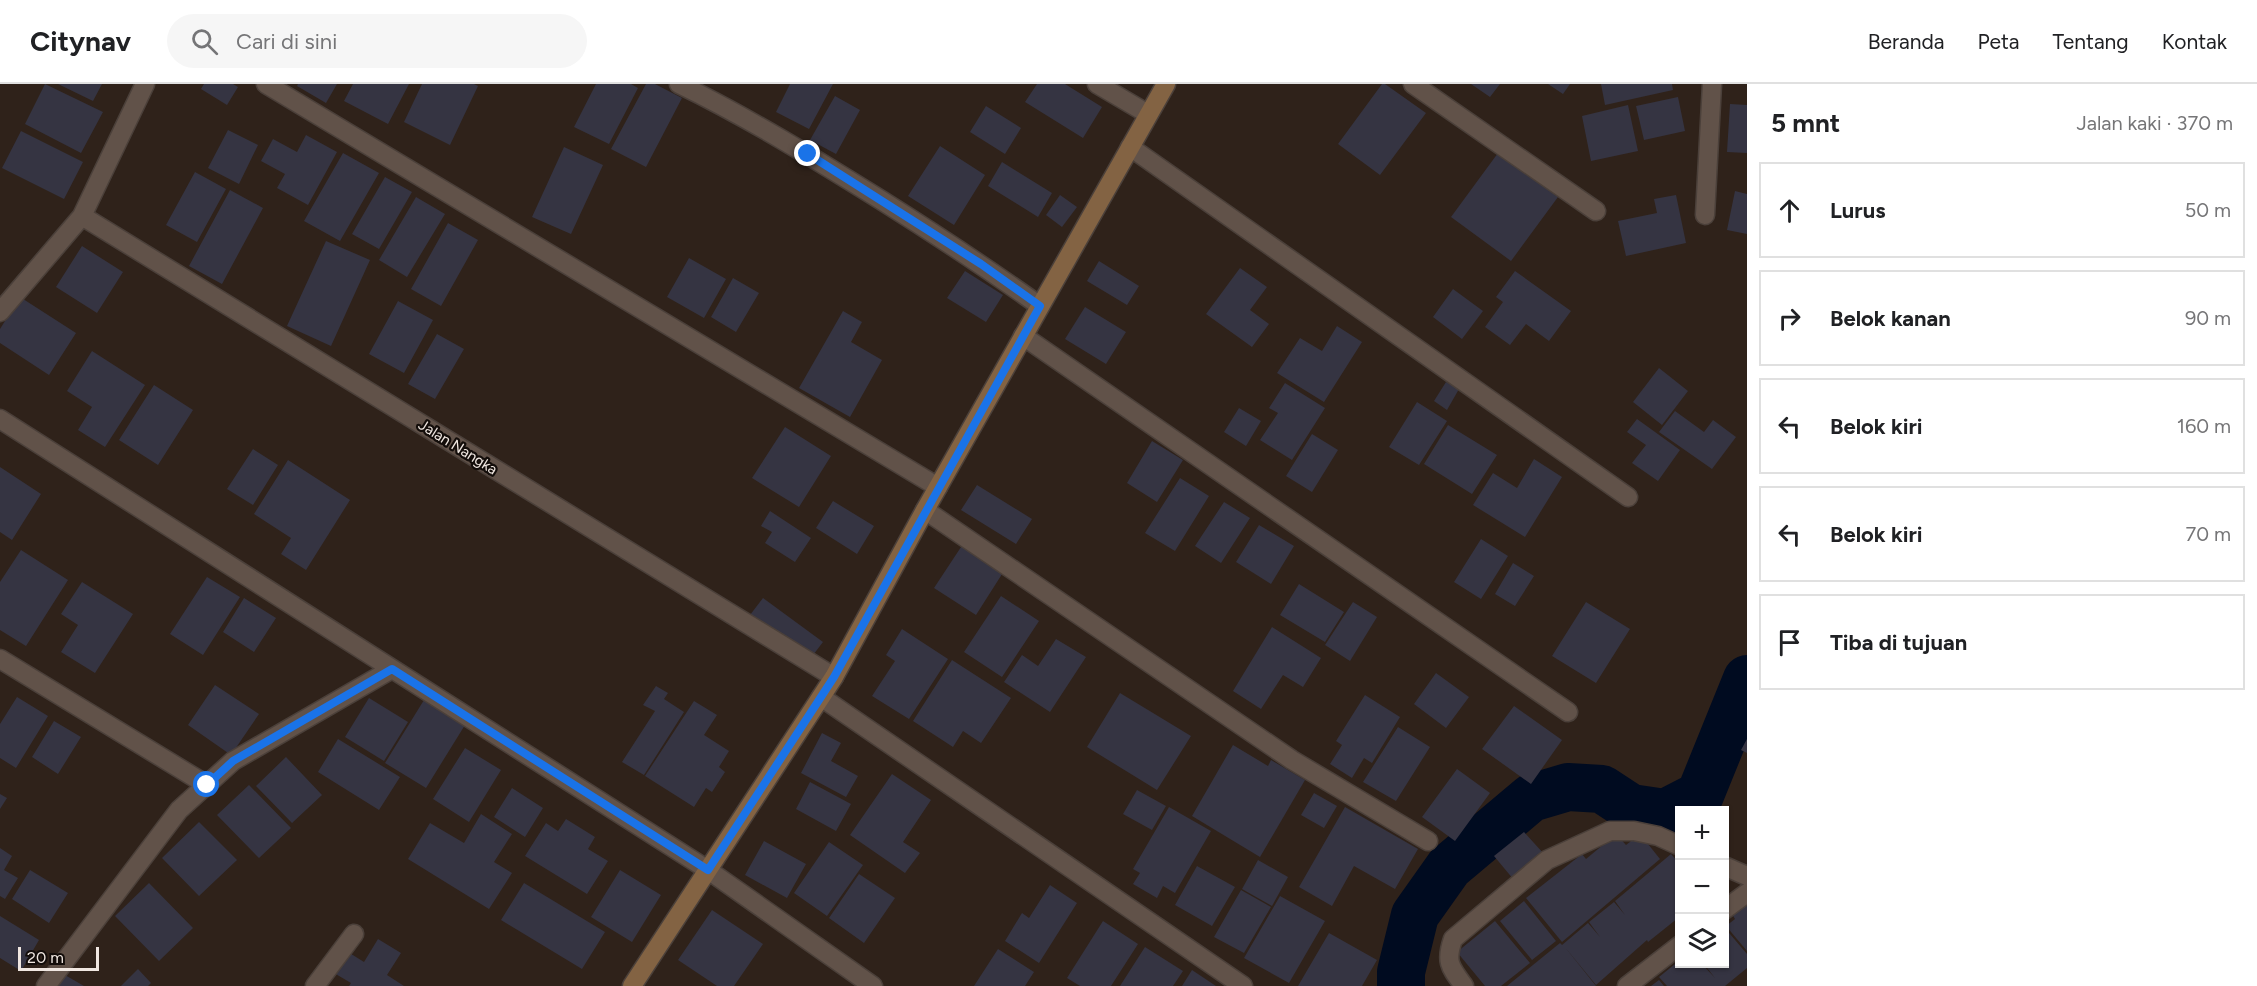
<!DOCTYPE html>
<html lang="id">
<head>
<meta charset="utf-8">
<style>
  :root { --surface:#fff; --page:#f6f6f6; --text:#202124; --muted:#757577; --line:#e0e0e0 }
  body { margin:0; font-family:Figtree,sans-serif; background:var(--page); color:var(--text) }
  .controls { position:absolute; right:18px; bottom:18px; display:grid; overflow:hidden; border-radius:0px; box-shadow:0 2px 4px #0004 }
  .controls button { width:54px; height:54px; display:grid; place-items:center; padding:0; border:0; border-bottom:2px solid var(--line); background:var(--surface); color:var(--text); font:30px sans-serif }
  .scale { position:absolute; left:18px; bottom:15px; width:81px; box-sizing:border-box; padding-left:6px; border:3px solid #f0e7e1; border-top:0; font-size:16px; line-height:21px; white-space:nowrap; color:#f0e7e1; -webkit-text-stroke:4px #130d0a; paint-order:stroke }
  .stop { position:absolute; width:18px; height:18px; margin:-14px; border:4px solid #1a73e8; border-radius:50%; background:#fff }
  .stop.end { background:#1a73e8; border-color:#fff; box-shadow:0 2px 6px #0008 }
  .list { margin:0; padding:0; list-style:none }
  h2 { display:flex; justify-content:space-between; align-items:center; height:78px; margin:0; padding:0 24px; font-size:26px }
  h2 small { font-size:20px; font-weight:400; color:var(--muted) }
  .list li { display:grid; grid-template-columns:39px 1fr auto; gap:18px; align-items:center; box-sizing:border-box; height:96px; margin:0 12px 12px; padding:0 12px; border:2px solid var(--line); border-radius:0px }
  .list b { display:block; font-size:22px; white-space:nowrap }
  .list em { font-size:20px; font-style:normal; color:var(--muted) }
  .icon { flex:none; width:33px; height:33px; fill:none; stroke:currentColor; stroke-width:2; stroke-linecap:round; stroke-linejoin:round }
  .map { position:relative; flex:none; width:1747px; height:902px; overflow:hidden }
  header { display:flex; align-items:center; gap:36px; box-sizing:border-box; height:84px; padding:0 30px; background:var(--surface); border-bottom:2px solid var(--line) }
  header strong { font-size:28px }
  nav { display:flex; gap:33px; margin-inline-start:auto; font-size:21px }
  .search { width:420px; height:54px; background:var(--page); display:flex; align-items:center; gap:15px; box-sizing:border-box; padding:0 21px; border-radius:33px; color:var(--muted); font-size:22px }
  main { display:flex }
  aside { flex:1; background:var(--surface) }
  .map>svg:first-child { display:block }
  .lines { fill:none; stroke-linecap:round; stroke-linejoin:round }
  .river { stroke:#000b20; stroke-width:48 }
  .building { fill:#353442 }
  .street-casing { stroke:#4b403a; stroke-width:21 }
  .secondary-casing { stroke:#4b403a; stroke-width:21 }
  .street { stroke:#615249; stroke-width:18 }
  .secondary { stroke:#836343; stroke-width:18 }
  .route { stroke:#1a73e8; stroke-width:8 }
  .labels { text-anchor:middle; stroke-width:4.5; stroke-linejoin:round; paint-order:stroke }
  .street-label { font-size:15px; fill:#f0e7e1; stroke:#130d0a }
</style>
</head>
<body>
<header>
<strong>Citynav</strong>
<div class="search"><svg class="icon" aria-label="search" viewBox="0 0 24 24"><circle cx="10" cy="10" r="6"/><path d="M15 15l6 6"/></svg>Cari di sini</div>
<nav><a>Beranda</a><a>Peta</a><a>Tentang</a><a>Kontak</a></nav>
</header>
<main>
<div class="map">
<svg width="1747" height="902" viewBox="0 0 1747 902">
  <rect width="100%" height="100%" fill="#2f221a"/>
  <g class="lines">
    <path class="river" d="M1401 902V888L1415 831 1449 783 1531 714 1568 703 1602 705 1631 724 1665 729 1700 711 1747 595"/>
  </g>
  <path class="building" d="M45 0 103 28 81 69 25 40Z
    M58 0H102L93 17Z
    M204 0H233L238 3 227 21 201 5Z
    M298 0H337L326 19 297 2Z
    M353 0H409L388 40 344 17Z
    M422 0H474L478 2 450 61 404 38Z
    M596 0H631L638 4 609 60 574 43Z
    M646 0H655L682 14 646 83 611 65Z
    M790 0H833L809 45 776 28Z
    M1037 0H1065L1102 23 1083 54 1025 18Z
    M1382 0H1385L1426 29 1380 91 1338 60Z
    M1471 0H1500L1490 13Z
    M1548 0H1570L1563 10Z
    M1601 0H1672L1673 6 1605 21Z
    M835 12 860 26 836 70 810 56Z
    M1678 13 1685 47 1644 56 1636 22Z
    M1730 20 1747 21V69L1727 68Z
    M1628 21 1638 67 1591 77 1582 32Z
    M986 22 1021 44 1005 70 970 48Z
    M228 46 258 61 239 100 208 84Z
    M21 47 83 78 64 115 2 84Z
    M306 51 337 68 308 121 277 104 285 90 261 77 273 55 297 68Z
    M940 62 985 91 954 141 908 112Z
    M564 63 603 81 571 150 532 133Z
    M343 69 379 89 340 157 304 137Z
    M1498 69 1558 113 1511 177 1451 133Z
    M1002 78 1052 109 1038 133 988 102Z
    M195 88 226 105 197 158 166 141Z
    M385 93 412 108 379 165 352 150Z
    M230 106 263 124 222 200 189 182Z
    M1735 107 1747 110V150L1727 146Z
    M1060 111 1077 123 1062 143 1046 131Z
    M1676 111 1686 159 1626 172 1618 137 1657 129 1654 115Z
    M416 113 445 130 407 193 379 176Z
    M448 139 478 156 441 222 411 205Z
    M326 157 370 176 331 262 287 242Z
    M82 162 123 188 97 229 56 203Z
    M689 174 726 195 704 234 667 213Z
    M1099 177 1139 202 1127 221 1087 197Z
    M1240 184 1267 203 1250 226 1269 240 1252 263 1206 230Z
    M965 187 1003 211 986 238 947 214Z
    M1515 187 1571 227 1549 257 1526 240 1510 261 1485 243 1503 218 1496 213Z
    M733 194 759 209 736 248 711 233Z
    M1453 205 1483 227 1462 255 1433 233Z
    M20 213 76 249 49 291 0 259V245Z
    M398 217 433 236 404 289 369 270Z
    M1085 223 1126 248 1106 280 1065 255Z
    M843 227 862 238 851 258 882 276 850 333 799 304Z
    M1337 242 1362 258 1324 318 1277 289 1300 254 1322 267Z
    M437 250 464 265 435 315 408 300Z
    M92 267 145 301 105 363 78 346 92 323 67 307Z
    M1659 284 1688 307 1662 341 1633 318Z
    M1446 298 1459 305 1447 326 1434 317Z
    M1285 299 1325 324 1292 376 1260 356 1278 329 1269 324Z
    M154 301 193 326 158 381 119 356Z
    M1417 318 1447 337 1419 381 1389 363Z
    M1239 324 1261 337 1246 362 1224 348Z
    M1675 327 1704 348 1713 336 1736 353 1712 385 1659 348Z
    M1637 335 1680 366 1658 397 1632 379 1646 361 1627 348Z
    M1448 341 1497 371 1472 410 1424 380Z
    M785 343 831 372 799 423 752 394Z
    M1312 350 1338 366 1312 408 1286 392Z
    M1152 357 1183 376 1157 418 1127 399Z
    M253 365 278 381 253 421 227 405Z
    M1534 375 1562 393 1525 453 1473 421 1493 389 1517 404Z
    M288 376 350 416 306 486 281 470 291 454 254 430Z
    M0 383 41 410 12 456 0 448Z
    M1180 394 1209 412 1175 467 1145 449Z
    M977 401 1032 435 1016 460 961 426Z
    M833 417 874 442 857 470 816 444Z
    M1224 418 1250 434 1221 479 1195 462Z
    M770 427 811 454 795 478 765 459 772 448 761 442Z
    M1259 441 1294 462 1271 500 1236 478Z
    M1481 455 1508 472 1481 515 1454 498Z
    M963 460 1004 487 976 531 934 504Z
    M21 466 68 496 26 562 0 546V498Z
    M1513 479 1534 492 1515 522 1495 510Z
    M207 493 240 513 203 571 170 550Z
    M82 498 133 530 95 589 61 568 78 541 61 530Z
    M1299 500 1344 528 1325 558 1280 531Z
    M1001 512 1039 537 1002 593 964 568Z
    M244 514 276 534 254 568 223 548Z
    M763 514 823 558 810 575 750 531Z
    M1353 518 1377 533 1350 577 1325 561Z
    M1586 518 1630 545 1596 599 1552 572Z
    M1272 543 1321 574 1303 603 1283 591 1261 625 1233 607Z
    M902 545 948 575 909 635 872 612 895 577 886 571Z
    M1056 555 1086 573 1050 628 1004 598 1022 571 1038 582Z
    M952 576 1011 614 981 659 963 647 953 663 913 637Z
    M1436 589 1469 613 1446 644 1414 620Z
    M215 601 259 630 231 671 188 641Z
    M656 602 668 609 664 615 684 628 644 691 622 678 655 627 643 621Z
    M1120 609 1191 652 1157 706 1087 663Z
    M1365 611 1400 633 1372 679 1364 674 1352 694 1330 680 1342 661 1336 657Z
    M17 613 48 632 16 684 0 674V640Z
    M369 614 408 638 384 677 345 653Z
    M424 616 465 641 426 704 385 679Z
    M694 617 717 631 704 651 729 667 719 683 725 688 712 708 706 704 694 723 645 692Z
    M1514 622 1562 656 1531 700 1482 665Z
    M54 637 81 653 58 690 32 673Z
    M1398 643 1430 663 1396 717 1363 698Z
    M822 649 841 659 831 677 858 692 846 713 801 689Z
    M338 655 400 693 379 726 318 688Z
    M1747 655V669L1741 666Z
    M1233 661 1268 682 1271 676 1305 696 1260 773 1192 732Z
    M465 664 501 686 469 738 433 715Z
    M286 673 322 711 292 739 256 702Z
    M1457 685 1490 709 1455 757 1422 733Z
    M892 690 931 716 903 758 920 769 905 789 850 751Z
    M810 698 851 720 836 747 796 725Z
    M249 701 291 744 259 774 217 731Z
    M512 704 543 724 525 753 494 733Z
    M1137 706 1166 722 1152 746 1123 730Z
    M1314 709 1337 722 1324 744 1301 731Z
    M0 710 7 714 0 725Z
    M1169 723 1211 747 1175 809 1163 802 1157 814 1133 800 1140 789 1133 785Z
    M1345 723 1418 765 1395 805 1354 782 1332 822 1299 803Z
    M481 730 512 750 494 778 512 789 489 825 408 775 430 739 464 759Z
    M566 735 595 753 588 765 608 777 587 810 525 772 546 739 558 747Z
    M199 738 237 776 199 812 162 774Z
    M1524 748 1544 770 1514 796 1494 772Z
    M1616 750 1626 761 1640 750 1660 775 1562 858 1526 814 1582 770 1586 775Z
    M764 757 806 780 787 814 745 791Z
    M829 758 863 781 827 832 794 809Z
    M0 764 12 772 4 786 18 794 5 815 0 812Z
    M1671 770 1680 780V835L1678 834 1648 858 1647 856 1596 901 1564 862 1596 902H1507L1560 859 1562 861 1588 839 1600 853 1589 838 1614 818 1625 831 1615 817Z
    M1258 776 1288 793 1272 822 1242 805Z
    M1197 782 1235 803 1212 842 1175 821Z
    M30 786 68 809 49 839 12 815Z
    M620 786 661 811 632 858 591 833Z
    M859 790 895 814 864 859 829 834Z
    M149 799 193 844 159 877 115 832Z
    M524 799 605 848 582 885 501 836Z
    M1050 801 1077 819 1039 879 1005 857 1022 829 1029 834Z
    M1241 806 1271 823 1244 869 1214 853Z
    M1280 812 1325 837 1289 899 1244 874Z
    M1524 817 1556 857 1532 876 1500 837Z
    M1747 817V867L1726 842 1735 835 1732 830Z
    M712 826 763 860 734 902H717L678 876Z
    M0 832 39 856 21 887 0 874Z
    M1103 837 1138 860 1111 902H1080L1067 894Z
    M1495 837 1530 879 1501 902H1485L1457 868Z
    M1724 843 1747 870V884L1725 902H1667L1659 893 1680 876V880H1702L1715 894 1704 880H1724Z
    M1329 849 1377 876 1362 902H1298Z
    M378 855 401 869 387 891 404 902H349L351 899 334 889 348 868 364 878Z
    M1145 863 1183 887 1173 902H1120Z
    M998 865 1034 888 1025 902H974Z
    M138 885 151 899 148 902H121Z
    M1192 886 1216 902H1182Z
    M65 891 84 902H58Z
    M1659 896 1664 902H1651Z"/>
  <g class="lines">
    <defs>
      <path id="street" d="M266 0 938 403
        M679 0C749 34 815 75 881 116 935 150 988 185 1040 222
        M1097 0 1148 30
        M1413 0 1596 127
        M1130 63 1628 413
        M1705 131 1712 0
        M82 132 834 593
        M0 228 82 132 145 0
        M1023 252 1568 628
        M0 335 708 786 873 902
        M925 426 1292 676 1428 757
        M0 575 207 701
        M821 613 1243 902
        M1724 782 1747 792
        M1724 826 1747 809
        M46 902 179 726 233 677 392 585
        M315 902 354 850
        M1464 902C1450 883 1445 878 1453 855L1547 776 1610 747H1634L1658 752 1680 762
        M1627 902 1680 861"/>
      <path id="secondary" d="M632 902 834 593 925 426 1166 0"/>
    </defs>
    <use href="#street" class="street-casing"/>
    <use href="#secondary" class="secondary-casing"/>
    <use href="#street" class="street"/>
    <use href="#secondary" class="secondary"/>
  </g>
  <g class="lines">
    <path class="route" d="M207 701 233 677 392 585 708 786 834 593 1040 222 981 180 808 70"/>
  </g>
  <g class="labels">
    <g class="street-label">
      <text transform="translate(458 363) rotate(32)" y="5">Jalan Nangka</text>
    </g>
  </g>
</svg>
<div class="controls">
<button>+</button>
<button>−</button>
<button><svg class="icon" aria-label="layers" viewBox="0 0 24 24"><path d="M12 4l9 5-9 5-9-5zM3 14l9 5 9-5"/></svg></button>
</div>
<div class="scale">20 m</div>
<div class="stop" style="left:207px;top:701px"></div>
<div class="stop end" style="left:808px;top:70px"></div>
</div>
<aside>
<h2>5 mnt<small>Jalan kaki · 370 m</small></h2>
<ul class="list">
<li><svg class="icon" aria-label="ahead" viewBox="0 0 24 24"><path d="M12 20V5M6 11l6-6 6 6"/></svg><div><b>Lurus</b></div><em>50 m</em></li>
<li><svg class="icon" aria-label="right" viewBox="0 0 24 24"><path d="M7 20v-9h11M14 6l5 5-5 5"/></svg><div><b>Belok kanan</b></div><em>90 m</em></li>
<li><svg class="icon" aria-label="left" viewBox="0 0 24 24"><path d="M17 20v-9H6M10 6l-5 5 5 5"/></svg><div><b>Belok kiri</b></div><em>160 m</em></li>
<li><svg class="icon" aria-label="left" viewBox="0 0 24 24"><path d="M17 20v-9H6M10 6l-5 5 5 5"/></svg><div><b>Belok kiri</b></div><em>70 m</em></li>
<li><svg class="icon" aria-label="arrive" viewBox="0 0 24 24"><path d="M6 21V4h12l-3 4 3 4H6"/></svg><div><b>Tiba di tujuan</b></div></li>
</ul>
</aside>
</main>
</body>
</html>
